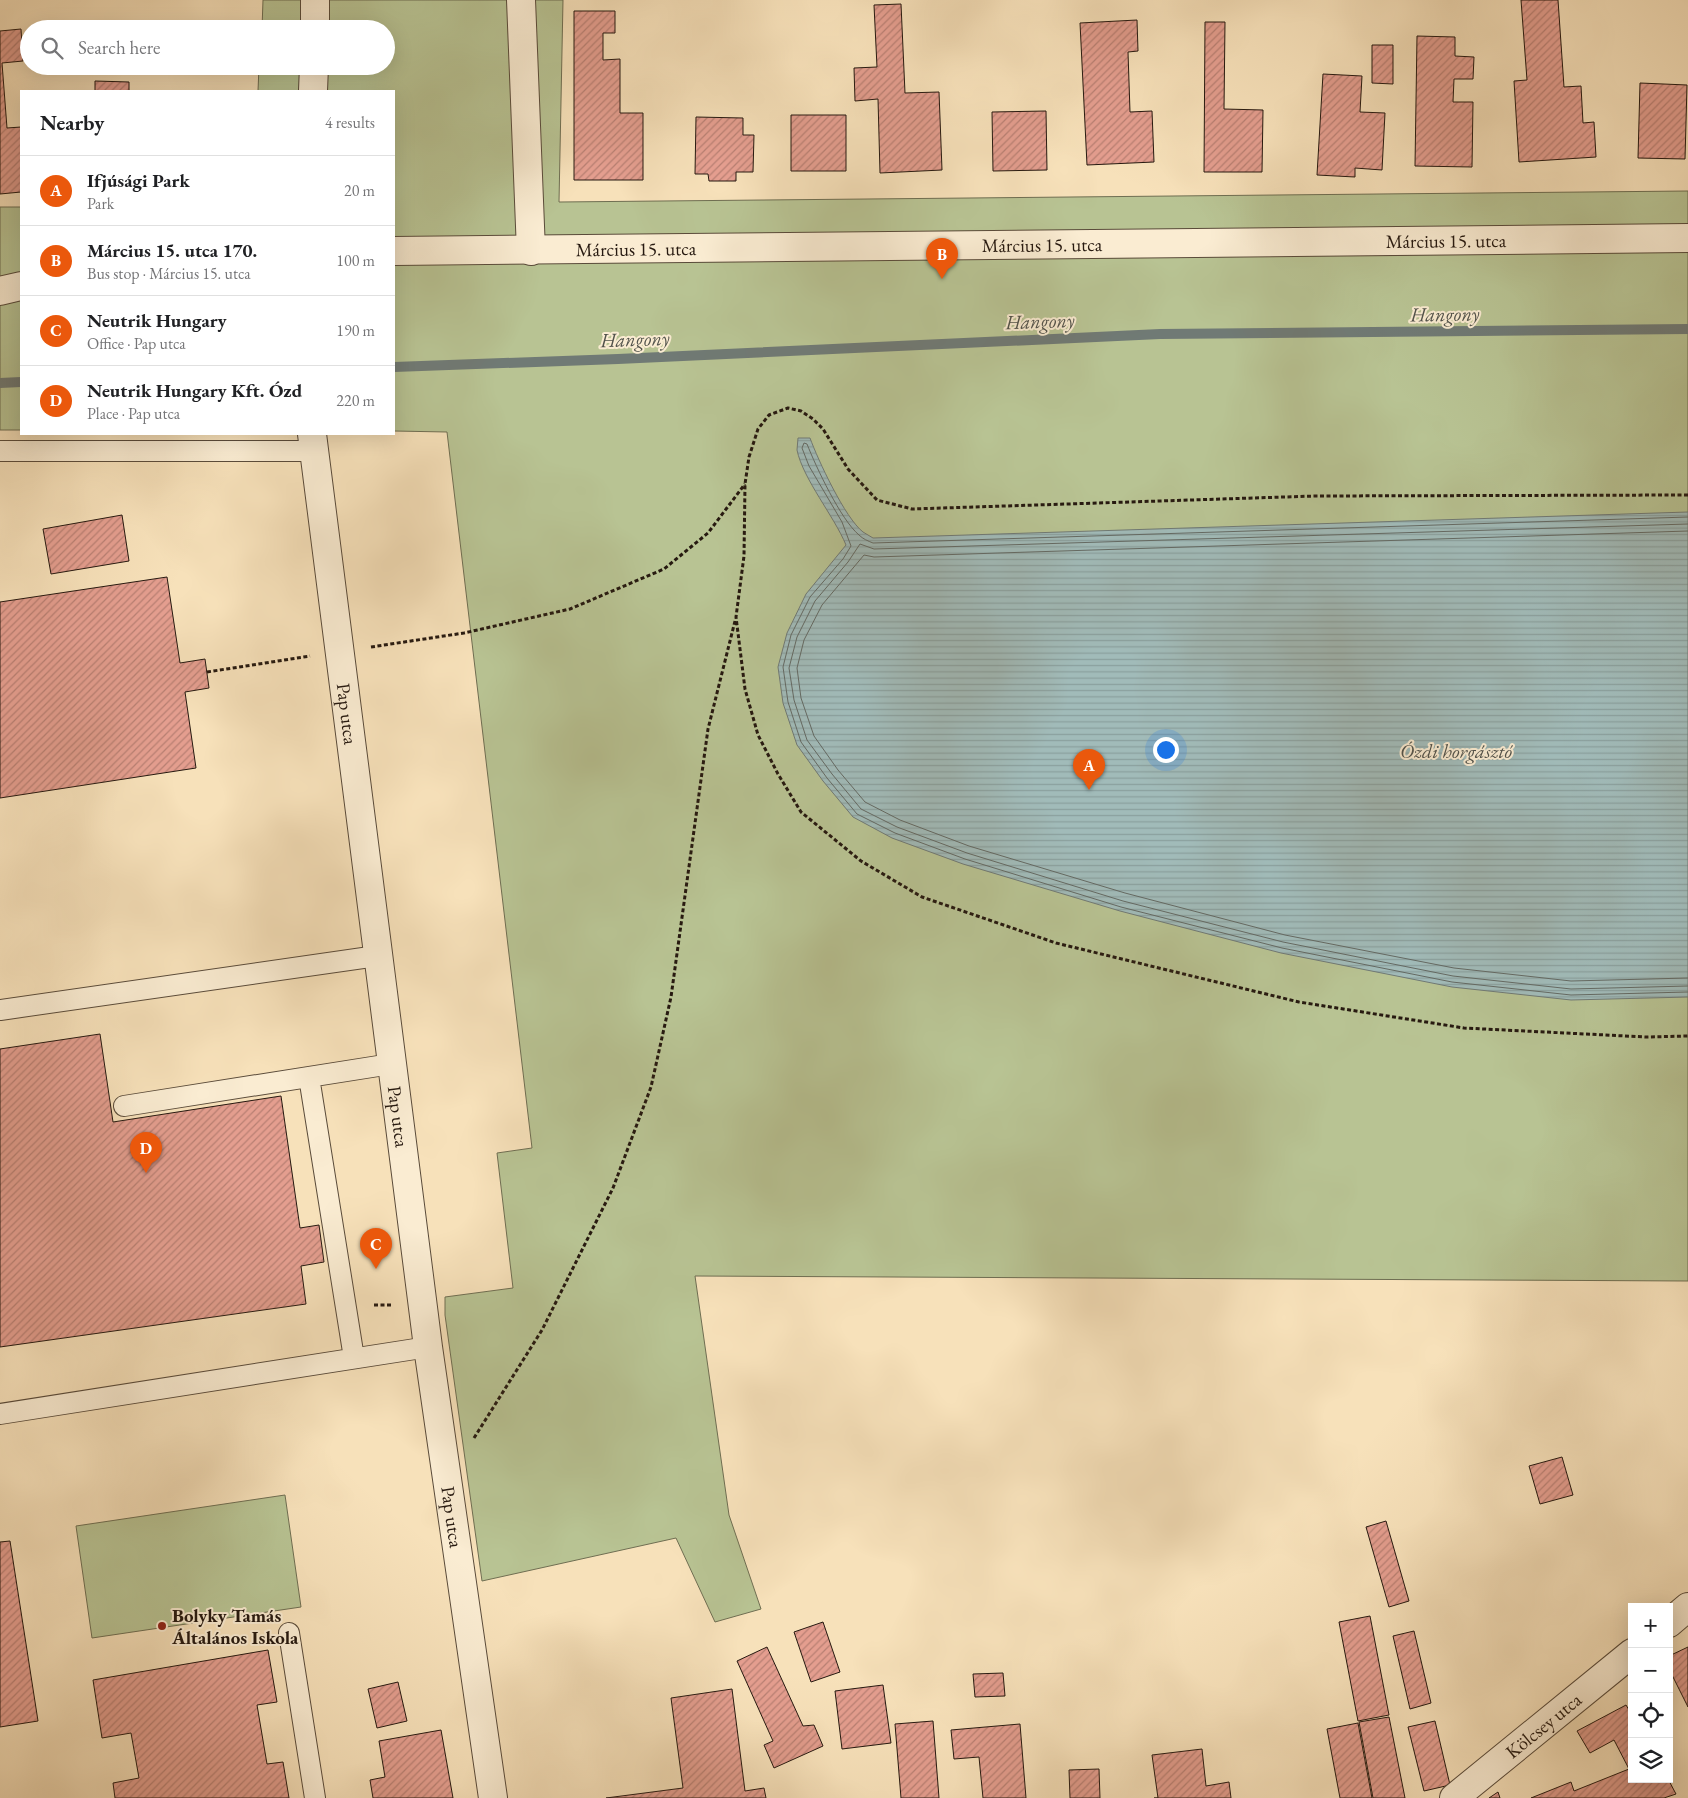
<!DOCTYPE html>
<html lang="en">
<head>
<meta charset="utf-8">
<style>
  :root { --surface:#fff; --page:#f6f6f6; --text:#202124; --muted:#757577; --line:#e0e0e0; --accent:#ea580c }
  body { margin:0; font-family:"EB Garamond",serif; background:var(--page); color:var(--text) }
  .controls { position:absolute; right:15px; bottom:15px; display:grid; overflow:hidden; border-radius:0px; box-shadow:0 5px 20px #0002 }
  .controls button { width:45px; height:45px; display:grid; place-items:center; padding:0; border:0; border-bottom:1px solid var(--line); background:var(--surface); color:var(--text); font:25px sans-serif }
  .you { position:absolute; left:1165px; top:749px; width:18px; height:18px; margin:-12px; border:4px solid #fff; border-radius:50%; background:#1a73e8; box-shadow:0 0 0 8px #1a73e833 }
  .badge { display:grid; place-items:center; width:32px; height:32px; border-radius:50%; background:var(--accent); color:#fff; font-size:16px; font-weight:700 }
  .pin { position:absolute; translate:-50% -41px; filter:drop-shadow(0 1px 2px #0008) }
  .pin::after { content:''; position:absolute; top:26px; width:18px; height:15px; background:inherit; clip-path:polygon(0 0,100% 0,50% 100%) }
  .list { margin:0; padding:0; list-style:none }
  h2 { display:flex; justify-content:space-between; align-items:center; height:65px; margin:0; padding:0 20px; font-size:21px }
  h2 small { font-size:16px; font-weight:400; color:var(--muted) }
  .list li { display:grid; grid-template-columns:32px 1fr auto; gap:15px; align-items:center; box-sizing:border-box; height:70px; padding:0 20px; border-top:1px solid var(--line) }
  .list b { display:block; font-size:19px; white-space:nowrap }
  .list p { margin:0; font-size:16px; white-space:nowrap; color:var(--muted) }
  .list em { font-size:16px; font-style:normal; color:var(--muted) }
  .icon { flex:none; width:28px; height:28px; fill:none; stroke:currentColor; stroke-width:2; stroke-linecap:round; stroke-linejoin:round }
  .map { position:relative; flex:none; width:1688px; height:1798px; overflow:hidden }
  .search { position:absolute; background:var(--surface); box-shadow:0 5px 20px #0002; left:20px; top:20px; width:375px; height:55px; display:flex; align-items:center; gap:12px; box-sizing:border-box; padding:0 18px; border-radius:28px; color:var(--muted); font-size:19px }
  .panel { position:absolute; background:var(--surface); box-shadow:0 5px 20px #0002; left:20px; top:90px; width:375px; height:345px; border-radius:0px }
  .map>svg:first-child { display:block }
  .green { fill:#b8c393; stroke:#6f6e52 }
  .water { fill:url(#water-rules); stroke:#707a75 }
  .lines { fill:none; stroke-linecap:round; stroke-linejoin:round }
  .shore { stroke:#646a64; stroke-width:1 }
  .stream { stroke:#707a75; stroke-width:10 }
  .building { fill:url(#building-hatch); stroke:#261910 }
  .service-casing { stroke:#5a4b3a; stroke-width:22 }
  .minor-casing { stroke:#5a4b3a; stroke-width:30 }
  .path { stroke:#261910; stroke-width:3; stroke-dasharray:4 2.5; stroke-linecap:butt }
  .service { stroke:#faecd2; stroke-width:20 }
  .minor { stroke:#faecd2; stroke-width:28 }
  .poi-dot { fill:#8f2418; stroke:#faecd2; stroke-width:2 }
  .labels { text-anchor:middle; stroke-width:4; stroke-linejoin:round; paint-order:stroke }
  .street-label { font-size:19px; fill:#261910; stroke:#faecd2 }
  .poi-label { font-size:19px; font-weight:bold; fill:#261910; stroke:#faecd2; text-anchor:start }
  .water-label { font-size:20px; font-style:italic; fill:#51524b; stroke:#faecd2 }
</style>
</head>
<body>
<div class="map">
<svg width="1688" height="1798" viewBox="0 0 1688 1798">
  <defs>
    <pattern id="water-rules" width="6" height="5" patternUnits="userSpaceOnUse" patternTransform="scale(1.25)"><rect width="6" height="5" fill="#a1bbb9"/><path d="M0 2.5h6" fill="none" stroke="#8aa09e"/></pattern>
    <pattern id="building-hatch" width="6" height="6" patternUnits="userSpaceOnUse" patternTransform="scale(1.25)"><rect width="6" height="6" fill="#e49e8f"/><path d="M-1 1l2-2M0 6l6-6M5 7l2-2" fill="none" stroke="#b98073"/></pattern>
  </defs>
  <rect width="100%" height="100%" fill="#f7e1ba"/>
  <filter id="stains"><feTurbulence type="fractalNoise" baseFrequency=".004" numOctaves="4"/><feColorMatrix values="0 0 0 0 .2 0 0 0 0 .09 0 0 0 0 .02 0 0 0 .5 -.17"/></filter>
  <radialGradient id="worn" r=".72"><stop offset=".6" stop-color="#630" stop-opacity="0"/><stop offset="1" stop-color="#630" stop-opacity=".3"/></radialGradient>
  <path class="green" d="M263 0H563L559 202 1688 191V1281L695 1276 729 1515 761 1609 715 1622 676 1538 482 1581 445 1315V1297L513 1288 497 1153 532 1148 447 432 394 431V91H258L259 66H386V29H262Z
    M0 207H21V430H0Z
    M285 1495 301 1607 92 1638 76 1526Z"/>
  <path class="water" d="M798 438H810C818 460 845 518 863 532 866 534 870 536 873 538L1688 512V997L1571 1000 1452 987 1281 953 1120 911 963 864 892 838 853 817 823 781 797 745 783 703 778 667 787 633 806 594 846 545C834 516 803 479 797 450 797 446 798 442 798 438Z"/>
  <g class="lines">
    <path class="shore" d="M1688 517 873 543C868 541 863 539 859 535 841 520 816 467 807 444L804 443 802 448 809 466 842 522 851 546 843 559 810 597 791 635 783 667 788 702 801 742 827 778 857 814 895 833 965 859 1121 907 1282 948 1452 982 1571 995 1688 992
      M1688 524 874 549 860 544 848 562 815 601 797 637 789 668 794 700 807 740 832 774 861 809 897 827 967 853 1123 901 1283 942 1453 976 1571 989 1688 986
      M1688 531 874 557 864 555 822 605 804 640 797 668 801 698 814 736 838 770 865 802 900 820 969 846 1125 893 1285 935 1454 968 1571 981 1688 978"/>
    <path class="stream" d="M394 367 618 359 1160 334 1688 329
      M0 383 21 382"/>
  </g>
  <path class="building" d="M1521 0H1558L1564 87 1581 86 1583 123 1594 122 1596 157 1519 162 1514 81 1527 80Z
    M901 4 905 93 939 92 942 170 880 173 878 99 855 101 854 68 877 67 874 5Z
    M574 11H615V33H603V60L620 59V113H643V180H574Z
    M1137 20 1138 51 1128 52 1130 112 1152 111 1154 162 1087 165 1080 23Z
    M1205 22H1225L1224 109 1263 110 1262 172H1204Z
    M21 29 23 61 2 63 7 128 21 127V192L0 194V31Z
    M1417 36 1455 37V56L1474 57 1473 79H1454L1453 102H1473L1472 167 1415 166Z
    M1372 45H1393V84L1372 83Z
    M1323 74 1362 76 1360 112 1385 113 1382 170 1355 168V177L1317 175Z
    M95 81 129 82V91H95Z
    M1640 83 1687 85 1685 159 1638 158Z
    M1046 111 1047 170 993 171 992 112Z
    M791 115H846V171H791Z
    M696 117 743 118V135H754L753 172H736V181H709L708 174H695Z
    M122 515 129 561 51 574 43 529Z
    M167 577 180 663 205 659 209 688 185 692 196 768 0 798V602Z
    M100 1034 113 1122 281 1096 300 1228 319 1225 324 1262 301 1266 306 1304 0 1347V1049Z
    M1562 1457 1573 1495 1540 1504 1529 1466Z
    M1386 1521 1409 1601 1389 1607 1366 1527Z
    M10 1541 38 1721 0 1727V1542Z
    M1370 1616 1389 1715 1358 1721 1339 1622Z
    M823 1622 840 1672 811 1682 794 1632Z
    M1414 1631 1431 1703 1410 1709 1393 1636Z
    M767 1647 803 1726 814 1725 823 1746 774 1768 764 1745 773 1741 737 1661Z
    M1688 1647V1707L1669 1669V1656Z
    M268 1650 277 1702 257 1705 267 1764 283 1762 289 1798H115L113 1783 139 1778 131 1733 102 1738 93 1680Z
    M1003 1673 1005 1696 975 1697 973 1674Z
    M398 1682 407 1721 377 1728 368 1689Z
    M883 1685 891 1743 842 1749 835 1691Z
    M732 1689 745 1791 764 1788 766 1798H606L683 1788 671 1698Z
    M1626 1705 1632 1715V1779H1668L1676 1794 1664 1798H1531L1571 1782 1574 1791 1629 1769 1614 1740 1590 1753 1577 1731Z
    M1389 1717 1405 1798H1373L1359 1722Z
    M933 1721 939 1798H901L895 1724Z
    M1435 1721 1450 1785 1424 1791 1408 1727Z
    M1358 1723 1372 1798H1340L1327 1729Z
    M1020 1724 1026 1798H983L979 1757 954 1759 951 1730Z
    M441 1730 453 1798H373L370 1780 385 1777 379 1741Z
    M1202 1749 1206 1786 1229 1782 1231 1798H1154H1158L1152 1755Z
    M1099 1769 1100 1798H1070L1069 1770Z
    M1498 1792 1500 1798H1489Z"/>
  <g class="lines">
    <defs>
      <path id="service" d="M0 451H314
        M0 1010 377 956
        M309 1077 354 1358
        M124 1106 391 1064
        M0 1414 428 1347
        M289 1633 315 1798"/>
      <g id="minor">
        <path d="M521 0 531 251"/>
        <path d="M315 29V0"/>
        <path d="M313 91 314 66"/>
        <path id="s1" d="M394 251 1688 238"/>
        <path d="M0 291 21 286"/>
        <path id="s2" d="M312 434 428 1347 493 1798"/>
        <path d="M1669 1623 1688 1607"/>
        <path id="s3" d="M1454 1798 1632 1653"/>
      </g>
    </defs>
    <use href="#service" class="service-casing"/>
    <use href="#minor" class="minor-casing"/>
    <path class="path" d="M1688 495 1315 496 912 509 877 500 848 469 823 429 813 419 801 411 788 408 769 415 758 429 749 457 745 484 744 556 736 617 745 689 758 735 778 774 801 812 861 861 922 897 1056 943 1299 1002 1464 1028 1646 1037 1688 1036
      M371 647 464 633 570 609 664 569 708 533 745 484
      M207 672 310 656
      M374 1305H393
      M474 1438 542 1330 613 1188 651 1087 671 997 708 729 735 621"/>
    <use href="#service" class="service"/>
    <use href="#minor" class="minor"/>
  </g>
  <circle class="poi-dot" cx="162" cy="1626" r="5"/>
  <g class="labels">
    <g class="street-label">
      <text dy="7" stroke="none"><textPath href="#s1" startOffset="1052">Március 15. utca</textPath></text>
      <text dy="7" stroke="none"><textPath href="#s1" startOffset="648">Március 15. utca</textPath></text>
      <text dy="7" stroke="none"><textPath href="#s1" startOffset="242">Március 15. utca</textPath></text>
      <text dy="7" stroke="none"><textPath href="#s2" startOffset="282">Pap utca</textPath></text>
      <text dy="7" stroke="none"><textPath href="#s2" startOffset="688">Pap utca</textPath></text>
      <text dy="7" stroke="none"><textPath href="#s2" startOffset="1092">Pap utca</textPath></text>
      <text dy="7" stroke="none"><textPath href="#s3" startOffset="115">Kölcsey utca</textPath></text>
    </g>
    <g class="poi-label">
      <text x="172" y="1622">Bolyky Tamás<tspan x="172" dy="22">Általános Iskola</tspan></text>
    </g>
    <g class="water-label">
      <text transform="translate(1445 314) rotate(-1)" y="7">Hangony</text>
      <text transform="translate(1040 321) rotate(-2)" y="7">Hangony</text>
      <text transform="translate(635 339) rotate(-2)" y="7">Hangony</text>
      <text x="1456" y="758">Ózdi horgásztó</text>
    </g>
  </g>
  <rect width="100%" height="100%" filter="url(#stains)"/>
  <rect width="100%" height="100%" fill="url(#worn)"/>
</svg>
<div class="controls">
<button>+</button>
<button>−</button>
<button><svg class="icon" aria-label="locate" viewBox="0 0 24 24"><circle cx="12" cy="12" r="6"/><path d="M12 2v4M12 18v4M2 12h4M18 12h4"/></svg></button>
<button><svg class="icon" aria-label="layers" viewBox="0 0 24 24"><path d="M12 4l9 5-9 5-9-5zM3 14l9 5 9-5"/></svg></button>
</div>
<div class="you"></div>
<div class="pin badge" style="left:1089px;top:790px">A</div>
<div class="pin badge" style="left:942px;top:279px">B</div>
<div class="pin badge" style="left:376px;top:1269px">C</div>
<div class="pin badge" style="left:146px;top:1173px">D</div>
<div class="search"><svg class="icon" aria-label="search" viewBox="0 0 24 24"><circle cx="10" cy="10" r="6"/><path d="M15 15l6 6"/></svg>Search here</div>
<section class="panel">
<h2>Nearby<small>4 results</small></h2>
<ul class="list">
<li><span class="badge">A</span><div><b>Ifjúsági Park</b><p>Park</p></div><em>20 m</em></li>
<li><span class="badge">B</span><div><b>Március 15. utca 170.</b><p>Bus stop · Március 15. utca</p></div><em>100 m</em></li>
<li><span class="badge">C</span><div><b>Neutrik Hungary</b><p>Office · Pap utca</p></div><em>190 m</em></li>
<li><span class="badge">D</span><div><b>Neutrik Hungary Kft. Ózd</b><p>Place · Pap utca</p></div><em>220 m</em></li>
</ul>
</section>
</div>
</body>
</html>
